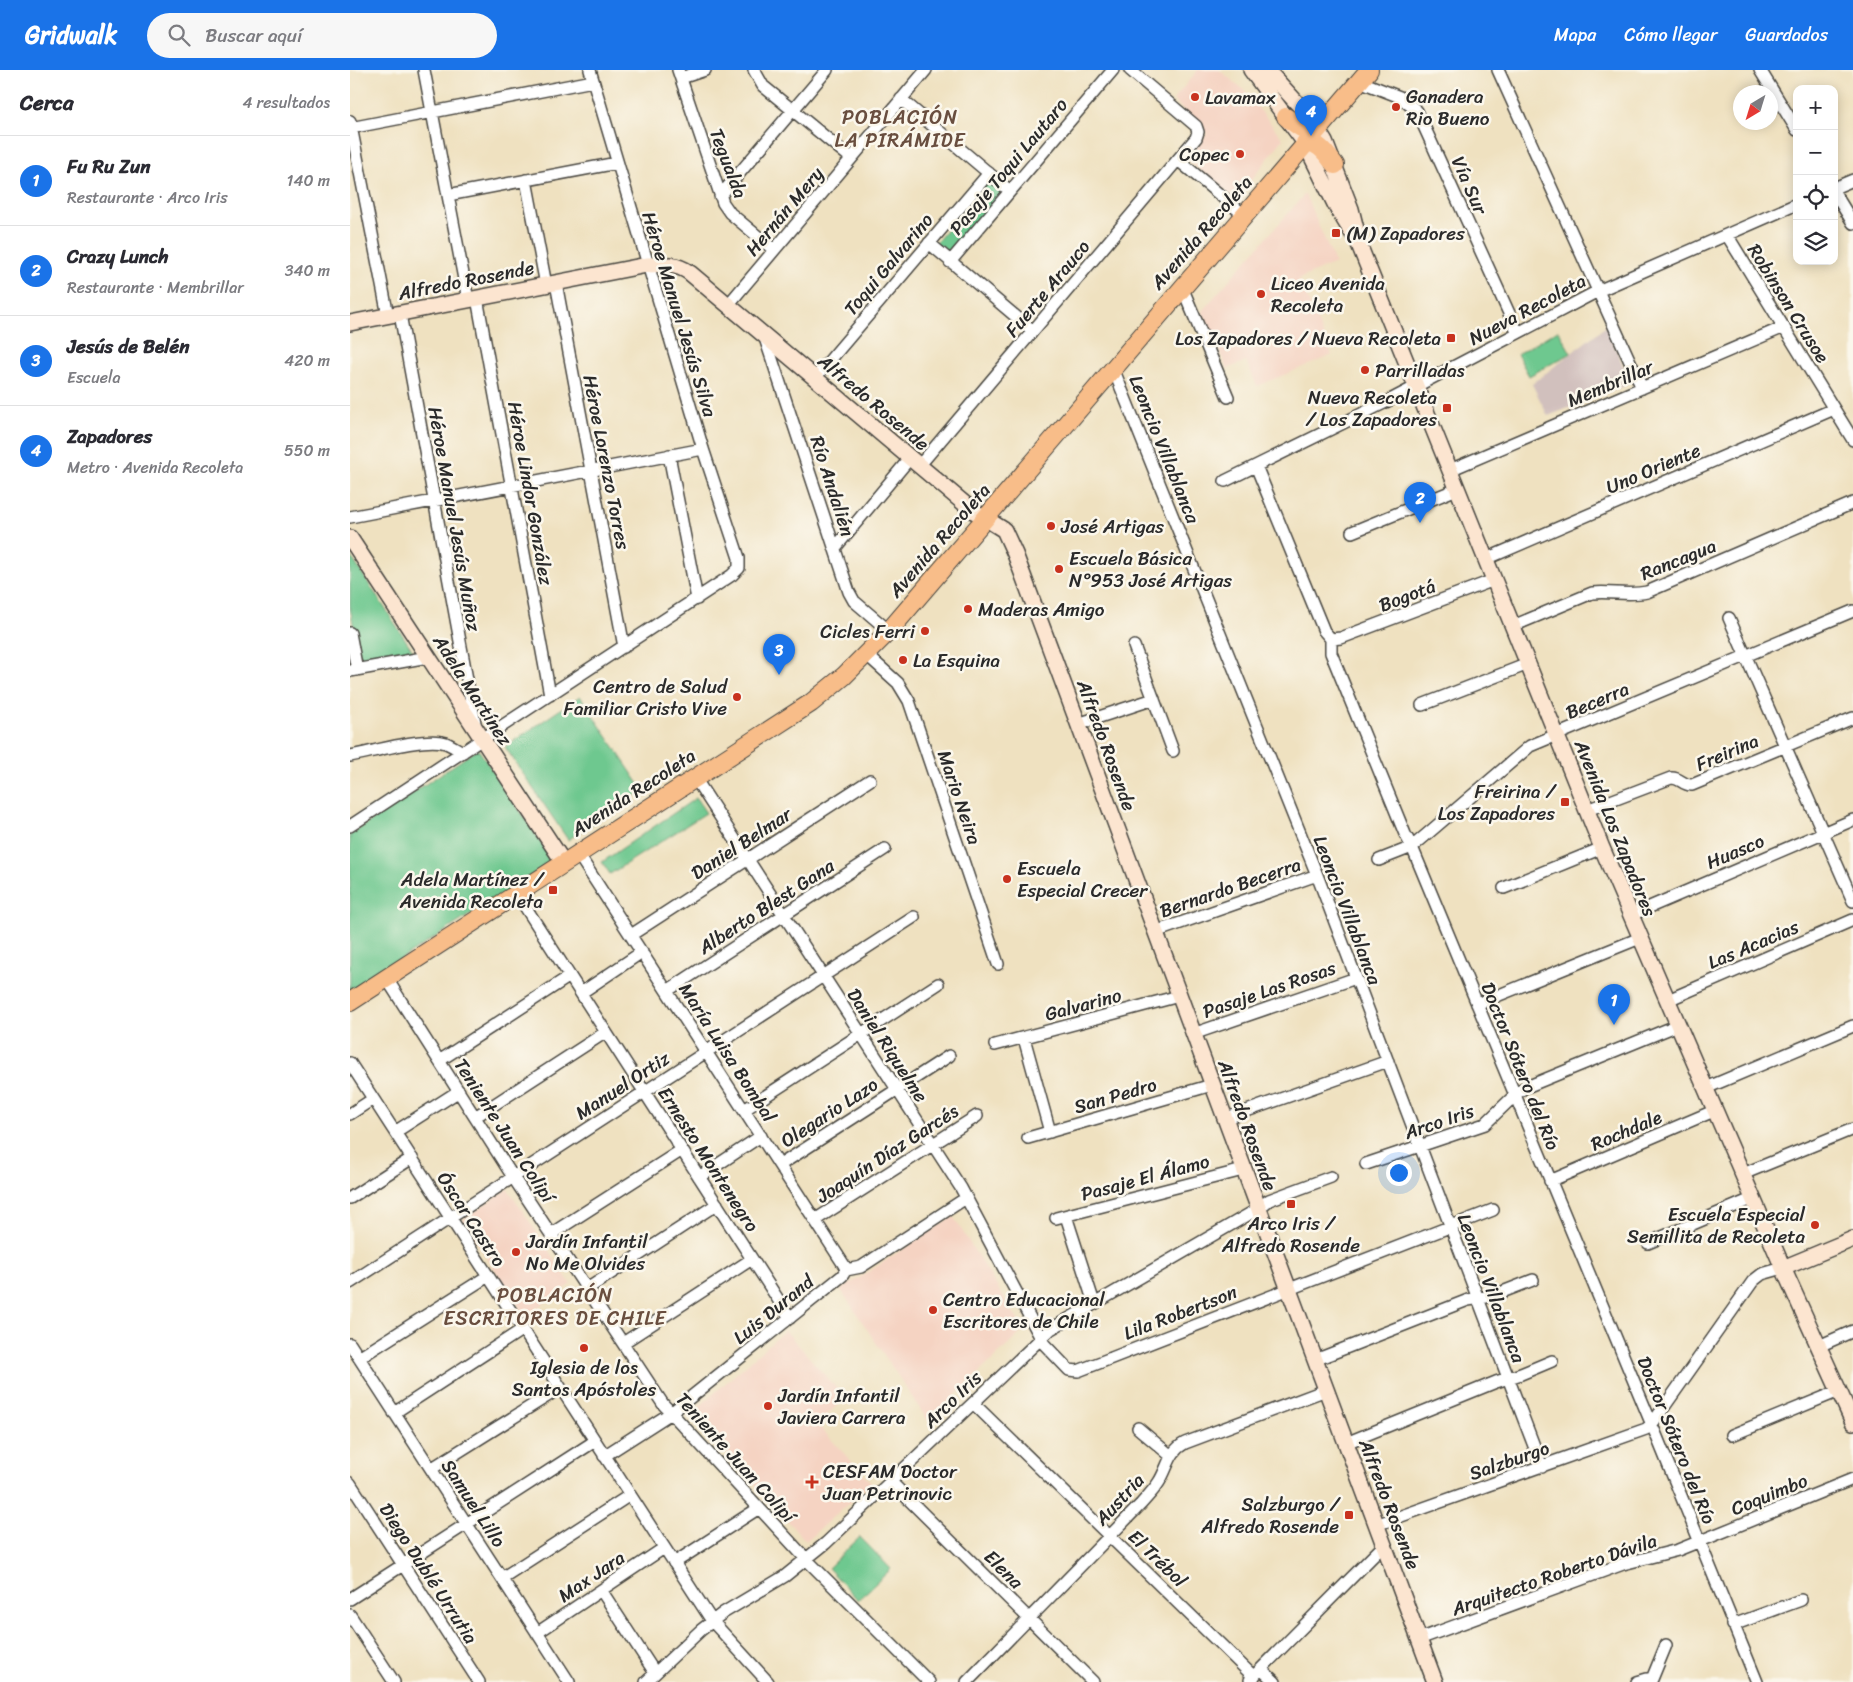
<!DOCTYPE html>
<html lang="es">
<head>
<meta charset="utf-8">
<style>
  :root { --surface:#fff; --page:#f7f7f7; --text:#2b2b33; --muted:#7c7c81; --line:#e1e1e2; --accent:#1a73e8 }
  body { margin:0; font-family:Sriracha,sans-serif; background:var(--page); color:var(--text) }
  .controls { position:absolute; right:15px; top:15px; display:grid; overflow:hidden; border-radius:10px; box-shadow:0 2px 12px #0003 }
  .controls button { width:45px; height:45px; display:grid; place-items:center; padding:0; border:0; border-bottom:1px solid var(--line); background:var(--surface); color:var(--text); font:25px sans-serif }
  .compass { position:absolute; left:1383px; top:15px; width:45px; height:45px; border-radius:50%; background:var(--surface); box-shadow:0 2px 12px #0003; rotate:218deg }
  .you { position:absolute; left:1048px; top:1102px; width:18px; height:18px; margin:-12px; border:4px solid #fff; border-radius:50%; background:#1a73e8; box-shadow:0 0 0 8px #1a73e833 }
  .badge { display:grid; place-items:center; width:32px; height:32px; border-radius:50%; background:var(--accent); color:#fff; font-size:16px; font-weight:700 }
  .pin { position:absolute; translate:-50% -41px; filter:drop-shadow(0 1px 2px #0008) }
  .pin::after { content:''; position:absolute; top:26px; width:18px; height:15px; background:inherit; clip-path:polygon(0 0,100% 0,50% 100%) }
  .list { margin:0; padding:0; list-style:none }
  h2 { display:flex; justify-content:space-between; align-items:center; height:65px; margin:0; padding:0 20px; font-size:21px }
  h2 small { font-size:16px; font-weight:400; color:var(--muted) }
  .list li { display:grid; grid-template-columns:32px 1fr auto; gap:15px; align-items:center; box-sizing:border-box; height:90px; padding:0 20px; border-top:1px solid var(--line) }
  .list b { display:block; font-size:19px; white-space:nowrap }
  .list p { margin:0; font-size:16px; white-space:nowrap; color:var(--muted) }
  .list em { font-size:16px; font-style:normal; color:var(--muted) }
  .icon { flex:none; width:28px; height:28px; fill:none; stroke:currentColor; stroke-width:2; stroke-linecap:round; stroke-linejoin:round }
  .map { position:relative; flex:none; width:1503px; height:1612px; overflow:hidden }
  header { display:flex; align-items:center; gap:30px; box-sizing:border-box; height:70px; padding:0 25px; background:var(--accent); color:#fff }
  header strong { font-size:24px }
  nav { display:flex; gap:28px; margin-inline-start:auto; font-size:18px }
  .search { width:350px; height:45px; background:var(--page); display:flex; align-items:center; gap:12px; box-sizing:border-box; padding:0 18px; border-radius:28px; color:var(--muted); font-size:19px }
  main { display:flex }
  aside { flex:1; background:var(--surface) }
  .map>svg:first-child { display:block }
  .built { fill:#f5d3c2 }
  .industrial { fill:#d1c0bd }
  .green { fill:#6ec88f; stroke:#4c7a5d }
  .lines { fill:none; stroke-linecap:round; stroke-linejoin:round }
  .street-casing { stroke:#484641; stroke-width:14 }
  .secondary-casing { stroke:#484641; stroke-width:18 }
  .primary-casing { stroke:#484641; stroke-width:20 }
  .street { stroke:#fff; stroke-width:11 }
  .secondary { stroke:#fce5d0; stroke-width:15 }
  .primary { stroke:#f8bd89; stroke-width:18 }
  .poi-dot { fill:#c8321e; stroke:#fbf7ec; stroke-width:2 }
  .labels { text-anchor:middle; stroke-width:5; stroke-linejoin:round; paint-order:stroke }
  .poi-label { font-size:19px; fill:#2b2b2b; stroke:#fbf7ec; text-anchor:start }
  .street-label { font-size:19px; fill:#2b2b2b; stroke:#fbf7ec }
  .neighbourhood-label { font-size:20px; letter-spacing:1px; fill:#694e3f; stroke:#fbf7ec }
</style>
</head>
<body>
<header>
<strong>Gridwalk</strong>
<div class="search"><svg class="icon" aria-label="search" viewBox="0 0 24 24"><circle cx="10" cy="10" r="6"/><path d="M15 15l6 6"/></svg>Buscar aquí</div>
<nav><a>Mapa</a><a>Cómo llegar</a><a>Guardados</a></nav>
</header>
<main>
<aside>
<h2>Cerca<small>4 resultados</small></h2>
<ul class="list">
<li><span class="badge">1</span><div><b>Fu Ru Zun</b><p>Restaurante · Arco Iris</p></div><em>140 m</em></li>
<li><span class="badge">2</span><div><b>Crazy Lunch</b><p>Restaurante · Membrillar</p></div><em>340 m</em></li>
<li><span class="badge">3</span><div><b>Jesús de Belén</b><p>Escuela</p></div><em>420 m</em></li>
<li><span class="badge">4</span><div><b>Zapadores</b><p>Metro · Avenida Recoleta</p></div><em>550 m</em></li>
</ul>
</aside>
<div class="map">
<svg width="1503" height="1612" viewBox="0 0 1503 1612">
  <rect width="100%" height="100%" fill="#fbf7ec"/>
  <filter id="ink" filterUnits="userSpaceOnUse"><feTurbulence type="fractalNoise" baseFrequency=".02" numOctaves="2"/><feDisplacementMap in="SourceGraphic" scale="10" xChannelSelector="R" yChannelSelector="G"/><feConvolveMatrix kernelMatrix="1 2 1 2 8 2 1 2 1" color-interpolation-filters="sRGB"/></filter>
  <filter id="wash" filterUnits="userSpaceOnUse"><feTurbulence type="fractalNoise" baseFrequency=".0096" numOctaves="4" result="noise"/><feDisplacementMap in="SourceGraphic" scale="20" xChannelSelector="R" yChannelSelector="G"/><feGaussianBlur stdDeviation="1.12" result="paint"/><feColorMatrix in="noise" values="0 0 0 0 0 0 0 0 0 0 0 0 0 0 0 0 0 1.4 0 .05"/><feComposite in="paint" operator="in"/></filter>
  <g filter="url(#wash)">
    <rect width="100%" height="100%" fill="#efe1c0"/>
    <path class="built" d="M848 0H869L894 20 933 69 886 130 836 89 857 64 823 30Z
      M955 124 985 193 949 209 982 285 907 316 896 291 877 299 852 241Z
      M158 1119 221 1214 175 1246 112 1150Z
      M603 1146 674 1260 578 1351 491 1220Z
      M435 1260 495 1328 467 1354 521 1413 456 1471 341 1344Z"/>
    <path class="industrial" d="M1256 256 1278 307 1277 315 1198 346 1182 314Z"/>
    <path class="green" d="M638 111 651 121V125L603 182 596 184 584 175Z
      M1208 260 1221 283 1179 306 1167 284Z
      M0 485 65 584 15 590 9 586 0 537Z
      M230 626 293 720 218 770 155 677Z
      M128 679 204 791 0 922V765Z
      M346 728 356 743 260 804 252 792Z
      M510 1467 541 1499 508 1530 478 1498Z"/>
  </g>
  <g filter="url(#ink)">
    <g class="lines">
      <defs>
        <path id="street" d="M74 0 118 230
          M328 0 373 133 380 143 424 180
          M404 0 413 16 501 88
          M1148 0 1292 318
          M1410 0 1447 60
          M331 8 355 0
          M1009 11 1050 27 1067 41 1168 263
          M551 29 660 121
          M0 51 38 246
          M0 58 243 11
          M828 90 894 145
          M176 110 196 215
          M1484 118 1503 110
          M1484 122 1503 153
          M98 125 267 93
          M370 126 477 0
          M1377 165 1503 370
          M579 173 683 261
          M600 192 763 0
          M206 213 274 577
          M832 217 878 327
          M127 228 200 625
          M378 235 576 0
          M50 244 125 653
          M415 268 499 522 504 531 539 561
          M763 298 967 805 1192 1397
          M464 309 639 103
          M319 385 347 529
          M569 396 846 68 848 62 846 56 780 0
          M906 396 974 561 981 569
          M1100 400 1434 257
          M875 411 1042 329 1248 221 1447 134
          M0 447 353 379
          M1002 462 1107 419
          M485 478 560 388
          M1136 489 1484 339
          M1379 548 1503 831
          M1163 556 1242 523C1261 521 1278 526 1297 522L1503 433
          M0 563 7 600
          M981 569V583L1055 764 1062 777 1307 1367 1407 1612
          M981 569 991 568 1144 510
          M784 576 823 681
          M517 585 548 613 559 631 648 894
          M0 601 78 587
          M1072 635 1178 594
          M728 654 804 629
          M0 686C23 682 75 666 96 673 101 675 107 679 113 682
          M345 708 611 1118 694 1274 719 1300 728 1301 1143 1140
          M1237 740 1321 708C1330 707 1333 716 1342 715L1503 648
          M0 756 382 505 389 498V488L353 379 240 0
          M228 784 494 1195 496 1200
          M1029 790 1062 777 1180 676 1503 541
          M1154 818 1252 778
          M167 824 440 1248
          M1281 845 1503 750
          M805 862 967 805
          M281 865 520 710
          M37 909 163 1107 313 1334 457 1490 579 1612
          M317 921 535 779
          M231 923 292 882
          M1318 930 1503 850
          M1127 934 1290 868
          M843 964 1006 908
          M674 968 700 1062
          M645 975 829 926
          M89 991 220 906
          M0 993 362 1551 418 1612
          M1356 1018 1503 956
          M394 1040 588 914
          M0 1044 23 1029
          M125 1047 256 962
          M874 1049 1038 991
          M45 1062 109 1021
          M678 1068 862 1015
          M1016 1094 1135 1054 1165 1025 1174 1018 1328 955
          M430 1095 599 986
          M1393 1104 1503 1059
          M349 1107 411 1066
          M1200 1111 1366 1040
          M0 1128 62 1088
          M716 1146 744 1233
          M706 1148 893 1100
          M465 1150 627 1046
          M201 1164 332 1080
          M1298 1173 1404 1128
          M0 1213 564 847
          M237 1219 367 1134
          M273 1273 402 1189
          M0 1274 219 1612
          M1469 1276 1503 1261
          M9 1288 138 1206
          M965 1290 1118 1230 1142 1226 1183 1210
          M623 1333 904 1607
          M44 1343 173 1259
          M788 1358 821 1386
          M1382 1365 1489 1321
          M996 1373 1146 1312 1171 1304 1202 1291
          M254 1386 321 1343 492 1206 496 1200 511 1197 616 1128
          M81 1399 210 1318
          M541 1412 743 1612
          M0 1413 129 1612
          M1026 1455 1296 1359 1302 1354 1403 1211 1412 1204 1433 1198
          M324 1493 409 1438
          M152 1508 280 1425
          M251 1520 305 1603
          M0 1529 245 1371
          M0 1545 44 1612
          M1383 1555 1451 1530
          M187 1563 314 1478
          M1069 1569 1273 1494 1328 1480 1503 1409
          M911 1599 925 1612
          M1302 1609 1316 1575
          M900 1610 1034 1475
          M296 1612 351 1560 373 1543 435 1506 476 1473 701 1259 908 1139 919 1130 981 1107
          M617 1612 791 1434C797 1427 804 1420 809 1412 818 1398 819 1381 835 1373L976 1320
          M1287 1612 1297 1609H1302"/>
        <path id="secondary" d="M901 0 955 73 987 138 1008 172 1252 778 1433 1198 1503 1352
          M917 0 958 45 975 72 1001 139 1007 163
          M0 253 297 195C313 194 326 193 340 203L622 440 654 460 665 484 1085 1612
          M0 468 214 793
          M1433 1198 1503 1169"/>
        <path id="primary" d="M936 47C947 55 953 63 967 59
          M955 73C969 71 977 85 985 95
          M0 932 461 633 494 606 539 561 1019 0"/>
      </defs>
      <use href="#street" class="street-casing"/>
      <use href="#secondary" class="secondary-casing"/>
      <use href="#primary" class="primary-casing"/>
      <use href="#street" class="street"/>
      <use href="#secondary" class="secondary"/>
      <use href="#primary" class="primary"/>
    </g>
  </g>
  <g class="poi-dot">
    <circle cx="845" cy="27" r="5"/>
    <circle cx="1046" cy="37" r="5"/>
    <circle cx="890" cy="84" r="5"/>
    <rect x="981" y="158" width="10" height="10" rx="2.5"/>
    <circle cx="911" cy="224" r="5"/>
    <rect x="1096" y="263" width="10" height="10" rx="2.5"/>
    <circle cx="1015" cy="300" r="5"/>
    <rect x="1092" y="333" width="10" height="10" rx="2.5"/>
    <circle cx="701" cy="456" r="5"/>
    <circle cx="709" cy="499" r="5"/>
    <circle cx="618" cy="539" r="5"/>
    <circle cx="575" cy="561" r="5"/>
    <circle cx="553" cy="590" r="5"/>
    <circle cx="387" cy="627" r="5"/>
    <rect x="1210" y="727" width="10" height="10" rx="2.5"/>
    <circle cx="657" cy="809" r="5"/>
    <rect x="198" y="815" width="10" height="10" rx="2.5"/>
    <rect x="936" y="1129" width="10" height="10" rx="2.5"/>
    <circle cx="1465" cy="1155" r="5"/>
    <circle cx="166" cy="1182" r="5"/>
    <circle cx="583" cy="1240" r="5"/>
    <circle cx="234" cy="1278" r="5"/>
    <circle cx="418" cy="1336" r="5"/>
    <path d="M459.5 1404.5h5v5h5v5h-5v5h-5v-5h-5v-5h5z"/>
    <rect x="994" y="1440" width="10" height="10" rx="2.5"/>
  </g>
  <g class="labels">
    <g class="poi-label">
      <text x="1056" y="33">Ganadera<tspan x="1056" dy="22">Rio Bueno</tspan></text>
      <text x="855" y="34">Lavamax</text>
      <text x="880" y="91" text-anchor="end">Copec</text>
      <text x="996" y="170">(M) Zapadores</text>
      <text x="921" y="220">Liceo Avenida<tspan x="921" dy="22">Recoleta</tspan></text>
      <text x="1091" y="275" text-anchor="end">Los Zapadores / Nueva Recoleta</text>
      <text x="1025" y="307">Parrilladas</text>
      <text x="1087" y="334" text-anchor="end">Nueva Recoleta<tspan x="1087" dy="22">/ Los Zapadores</tspan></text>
      <text x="711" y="463">José Artigas</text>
      <text x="719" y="495">Escuela Básica<tspan x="719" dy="22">N°953 José Artigas</tspan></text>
      <text x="628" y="546">Maderas Amigo</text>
      <text x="565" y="568" text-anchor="end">Cicles Ferri</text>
      <text x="563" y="597">La Esquina</text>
      <text x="377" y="623" text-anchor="end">Centro de Salud<tspan x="377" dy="22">Familiar Cristo Vive</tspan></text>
      <text x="1205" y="728" text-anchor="end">Freirina /<tspan x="1205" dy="22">Los Zapadores</tspan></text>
      <text x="667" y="805">Escuela<tspan x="667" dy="22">Especial Crecer</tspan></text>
      <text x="193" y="816" text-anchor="end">Adela Martínez /<tspan x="193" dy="22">Avenida Recoleta</tspan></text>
      <text x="1455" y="1151" text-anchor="end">Escuela Especial<tspan x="1455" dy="22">Semillita de Recoleta</tspan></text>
      <text x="941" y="1160" text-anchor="middle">Arco Iris /<tspan x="941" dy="22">Alfredo Rosende</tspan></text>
      <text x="176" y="1178">Jardín Infantil<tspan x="176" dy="22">No Me Olvides</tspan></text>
      <text x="593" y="1236">Centro Educacional<tspan x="593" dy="22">Escritores de Chile</tspan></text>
      <text x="234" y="1304" text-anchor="middle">Iglesia de los<tspan x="234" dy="22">Santos Apóstoles</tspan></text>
      <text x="428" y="1332">Jardín Infantil<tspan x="428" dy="22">Javiera Carrera</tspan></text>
      <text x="473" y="1408">CESFAM Doctor<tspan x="473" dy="22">Juan Petrinovic</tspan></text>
      <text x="989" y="1441" text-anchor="end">Salzburgo /<tspan x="989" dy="22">Alfredo Rosende</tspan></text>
    </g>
    <g class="street-label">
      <text transform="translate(379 93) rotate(69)" y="7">Tegualda</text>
      <text transform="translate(658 96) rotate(-50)" y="7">Pasaje Toqui Lautaro</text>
      <text transform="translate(1120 115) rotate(66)" y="7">Vía Sur</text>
      <text transform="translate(434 141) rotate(-50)" y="7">Hernán Mery</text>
      <text transform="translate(851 162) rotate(-49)" y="7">Avenida Recoleta</text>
      <text transform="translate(538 194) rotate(-50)" y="7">Toqui Galvarino</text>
      <text transform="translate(116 210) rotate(-11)" y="7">Alfredo Rosende</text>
      <text transform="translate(697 218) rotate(-50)" y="7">Fuerte Arauco</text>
      <text transform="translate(1439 233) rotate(58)" y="7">Robinson Crusoe</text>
      <text transform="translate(1177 239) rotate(-28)" y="7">Nueva Recoleta</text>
      <text transform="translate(330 244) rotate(73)" y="7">Héroe Manuel Jesús Silva</text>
      <text transform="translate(1260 313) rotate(-23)" y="7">Membrillar</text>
      <text transform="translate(524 332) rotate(40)" y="7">Alfredo Rosende</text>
      <text transform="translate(815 379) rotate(68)" y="7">Leoncio Villablanca</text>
      <text transform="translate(257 392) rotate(79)" y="7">Héroe Lorenzo Torres</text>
      <text transform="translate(1303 398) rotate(-23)" y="7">Uno Oriente</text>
      <text transform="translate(483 416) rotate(72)" y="7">Río Andalién</text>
      <text transform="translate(181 423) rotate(80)" y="7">Héroe Lindor González</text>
      <text transform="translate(105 449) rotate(80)" y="7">Héroe Manuel Jesús Muñoz</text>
      <text transform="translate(589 470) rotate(-49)" y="7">Avenida Recoleta</text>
      <text transform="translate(1328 489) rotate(-22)" y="7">Rancagua</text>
      <text transform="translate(1057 525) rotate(-21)" y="7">Bogotá</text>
      <text transform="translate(123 620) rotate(57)" y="7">Adela Martínez</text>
      <text transform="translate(1247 630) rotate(-23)" y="7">Becerra</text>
      <text transform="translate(757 675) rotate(70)" y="7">Alfredo Rosende</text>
      <text transform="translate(1377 682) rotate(-23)" y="7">Freirina</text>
      <text transform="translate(283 722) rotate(-33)" y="7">Avenida Recoleta</text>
      <text transform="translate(610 727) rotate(71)" y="7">Mario Neira</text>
      <text transform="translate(1266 758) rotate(68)" y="7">Avenida Los Zapadores</text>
      <text transform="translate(391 773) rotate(-33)" y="7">Daniel Belmar</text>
      <text transform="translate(1385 781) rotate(-23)" y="7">Huasco</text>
      <text transform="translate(880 817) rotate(-19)" y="7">Bernardo Becerra</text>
      <text transform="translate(416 836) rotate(-33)" y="7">Alberto Blest Gana</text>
      <text transform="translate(998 840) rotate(69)" y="7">Leoncio Villablanca</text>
      <text transform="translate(1403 874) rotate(-23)" y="7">Las Acacias</text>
      <text transform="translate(919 919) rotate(-19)" y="7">Pasaje Las Rosas</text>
      <text transform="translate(733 934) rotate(-15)" y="7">Galvarino</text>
      <text transform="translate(538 975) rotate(57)" y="7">Daniel Riquelme</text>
      <text transform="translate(378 982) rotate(57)" y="7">María Luisa Bombal</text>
      <text transform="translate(1171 996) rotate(68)" y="7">Doctor Sótero del Río</text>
      <text transform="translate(272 1015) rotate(-33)" y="7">Manuel Ortiz</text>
      <text transform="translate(765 1025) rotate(-16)" y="7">San Pedro</text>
      <text transform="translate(479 1042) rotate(-33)" y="7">Olegario Lazo</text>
      <text transform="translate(1089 1051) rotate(-19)" y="7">Arco Iris</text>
      <text transform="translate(898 1055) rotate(70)" y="7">Alfredo Rosende</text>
      <text transform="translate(155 1060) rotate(57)" y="7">Teniente Juan Colipí</text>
      <text transform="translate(1276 1060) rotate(-23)" y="7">Rochdale</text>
      <text transform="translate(537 1083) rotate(-33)" y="7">Joaquín Díaz Garcés</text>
      <text transform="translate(359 1089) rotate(57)" y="7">Ernesto Montenegro</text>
      <text transform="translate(795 1107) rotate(-15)" y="7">Pasaje El Álamo</text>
      <text transform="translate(122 1149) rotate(57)" y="7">Óscar Castro</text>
      <text transform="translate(1142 1218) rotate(69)" y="7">Leoncio Villablanca</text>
      <text transform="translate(423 1239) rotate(-39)" y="7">Luis Durand</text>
      <text transform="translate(830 1242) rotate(-21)" y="7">Lila Robertson</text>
      <text transform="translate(602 1329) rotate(-44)" y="7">Arco Iris</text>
      <text transform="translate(1327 1370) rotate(68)" y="7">Doctor Sótero del Río</text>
      <text transform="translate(386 1387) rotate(48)" y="7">Teniente Juan Colipí</text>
      <text transform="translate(1159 1390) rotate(-19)" y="7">Salzburgo</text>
      <text transform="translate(1419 1424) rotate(-22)" y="7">Coquimbo</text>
      <text transform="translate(769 1429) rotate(-47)" y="7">Austria</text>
      <text transform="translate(124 1433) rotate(57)" y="7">Samuel Lillo</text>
      <text transform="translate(1040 1434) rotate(69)" y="7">Alfredo Rosende</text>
      <text transform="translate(808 1488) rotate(44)" y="7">El Trébol</text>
      <text transform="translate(654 1499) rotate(45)" y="7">Elena</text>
      <text transform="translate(79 1503) rotate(57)" y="7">Diego Dublé Urrutia</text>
      <text transform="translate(1204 1504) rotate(-19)" y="7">Arquitecto Roberto Dávila</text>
      <text transform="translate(241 1506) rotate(-34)" y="7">Max Jara</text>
    </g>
    <g class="neighbourhood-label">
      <text x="550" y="54">POBLACIÓN<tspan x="550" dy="23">LA PIRÁMIDE</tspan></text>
      <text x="205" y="1232">POBLACIÓN<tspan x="205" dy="23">ESCRITORES DE CHILE</tspan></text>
    </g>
  </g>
</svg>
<div class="controls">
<button>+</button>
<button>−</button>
<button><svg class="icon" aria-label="locate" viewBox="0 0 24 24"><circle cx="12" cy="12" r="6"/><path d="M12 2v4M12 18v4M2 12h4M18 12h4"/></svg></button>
<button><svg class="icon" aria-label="layers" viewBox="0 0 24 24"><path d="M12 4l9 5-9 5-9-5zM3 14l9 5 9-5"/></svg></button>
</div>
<svg class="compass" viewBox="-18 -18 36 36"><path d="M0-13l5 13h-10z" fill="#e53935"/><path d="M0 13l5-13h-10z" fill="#7c7c81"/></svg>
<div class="you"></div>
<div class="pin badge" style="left:1264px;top:955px">1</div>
<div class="pin badge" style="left:1070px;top:453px">2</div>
<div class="pin badge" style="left:429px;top:605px">3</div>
<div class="pin badge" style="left:961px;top:66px">4</div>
</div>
</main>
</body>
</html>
